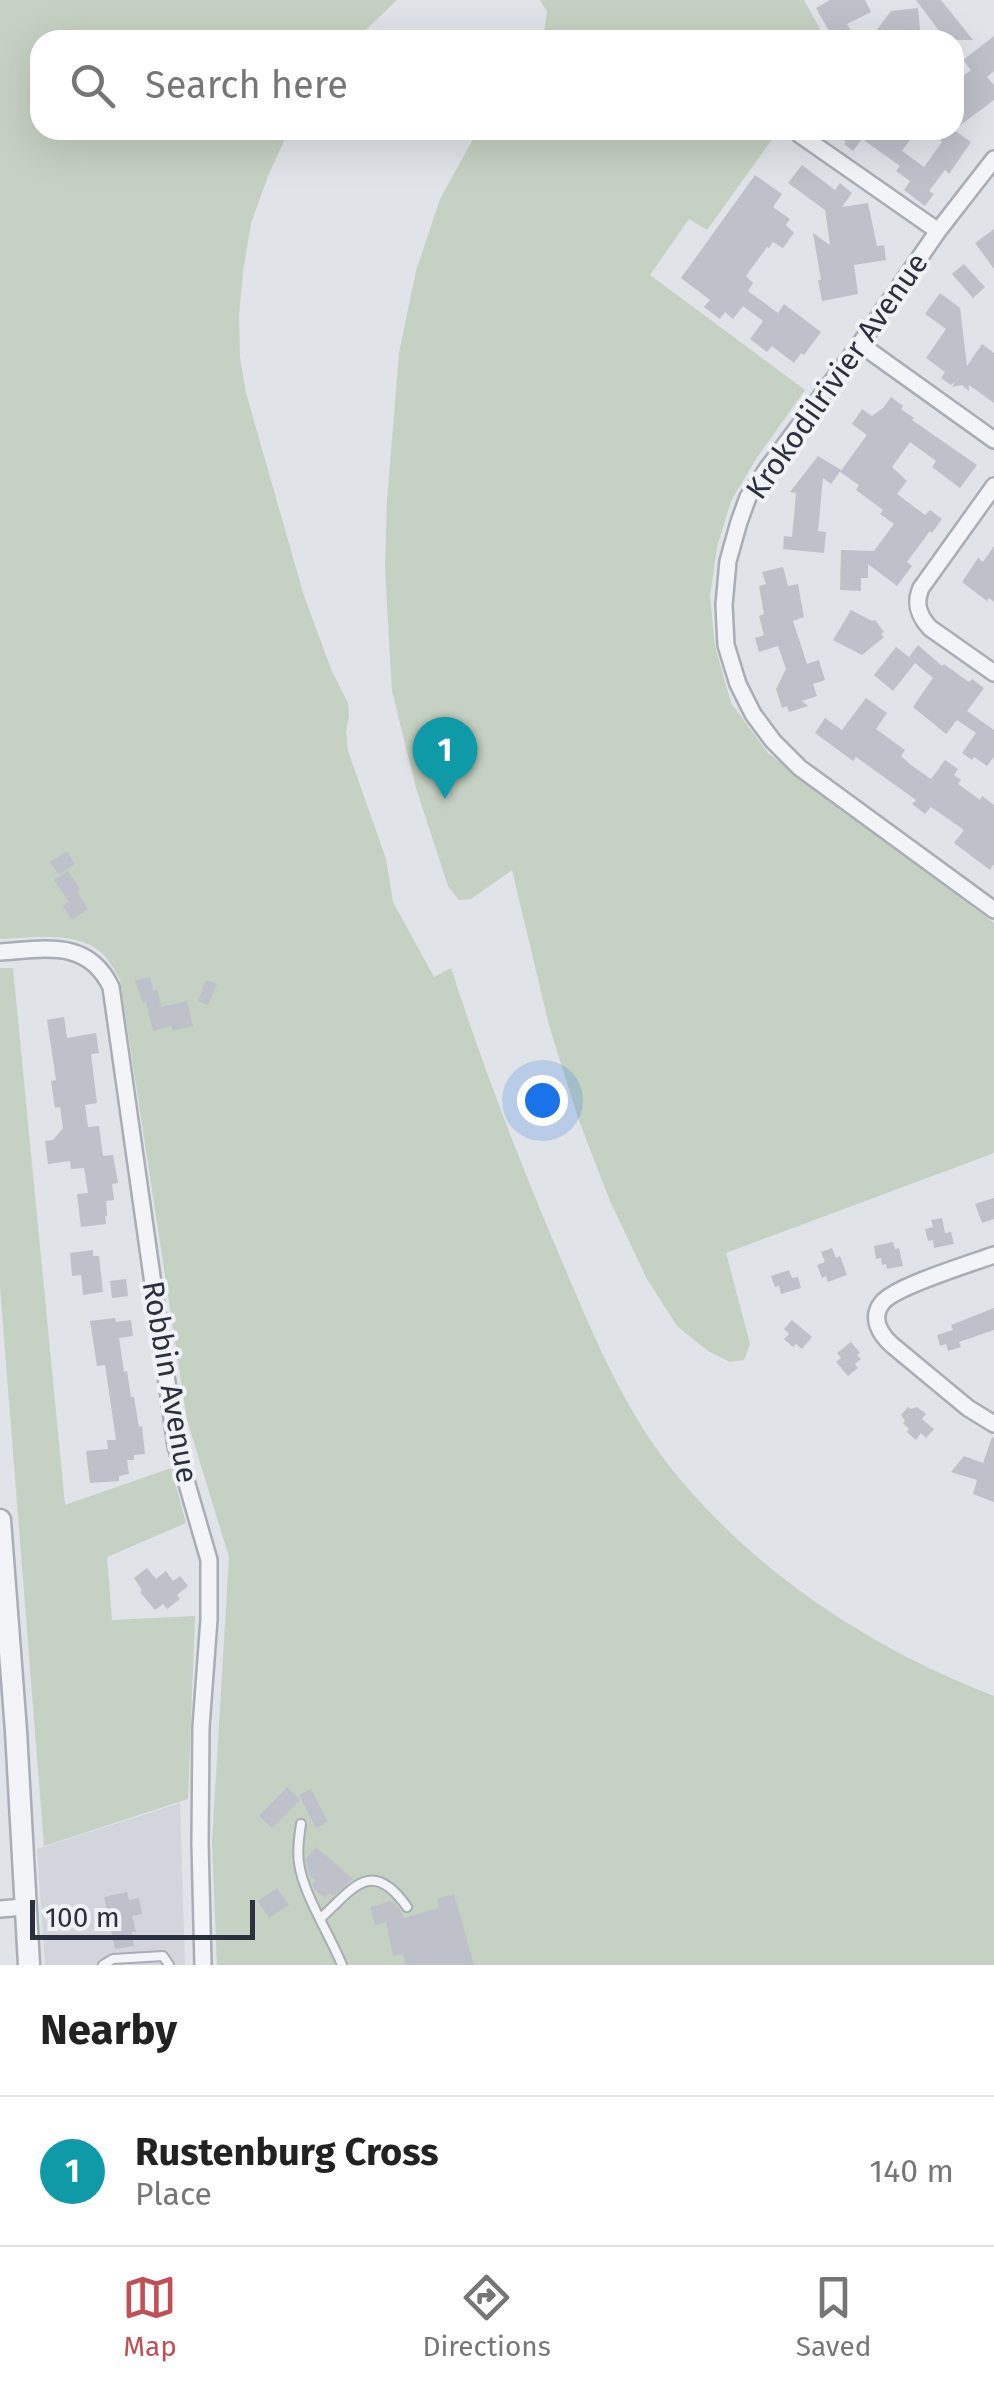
<!DOCTYPE html>
<html lang="en">
<head>
<meta charset="utf-8">
<style>
  :root { --surface:#fff; --page:#f6f6f6; --text:#222; --muted:#767676; --line:#e0e0e0; --accent:#c34f56 }
  body { margin:0; font-family:"Fira Sans",sans-serif; background:var(--page); color:var(--text) }
  .scale { position:absolute; left:30px; bottom:25px; width:225px; box-sizing:border-box; padding-left:10px; border:5px solid #2a303e; border-top:0; font-size:28px; line-height:35px; white-space:nowrap; color:#2a303e; -webkit-text-stroke:8px #f0f2f6; paint-order:stroke }
  .you { position:absolute; left:542px; top:1100px; width:35px; height:35px; margin:-25px; border:8px solid #fff; border-radius:50%; background:#1a73e8; box-shadow:0 0 0 15px #1a73e833 }
  .badge { display:grid; place-items:center; width:65px; height:65px; border-radius:50%; background:var(--accent); color:#fff; font-size:32px; font-weight:700 }
  .pin { position:absolute; translate:-50% -82px; filter:drop-shadow(0 2px 5px #0008) }
  .pin::after { content:''; position:absolute; top:52px; width:35px; height:30px; background:inherit; clip-path:polygon(0 0,100% 0,50% 100%) }
  .list { margin:0; padding:0; list-style:none }
  h2 { display:flex; justify-content:space-between; align-items:center; height:130px; margin:0; padding:0 40px; font-size:42px }
  h2 small { font-size:32px; font-weight:400; color:var(--muted) }
  .list li { display:grid; grid-template-columns:65px 1fr auto; gap:30px; align-items:center; box-sizing:border-box; height:150px; padding:0 40px; border-top:2px solid var(--line) }
  .list b { display:block; font-size:38px; white-space:nowrap }
  .list p { margin:0; font-size:32px; white-space:nowrap; color:var(--muted) }
  .list em { font-size:32px; font-style:normal; color:var(--muted) }
  .icon { flex:none; width:55px; height:55px; fill:none; stroke:currentColor; stroke-width:2; stroke-linecap:round; stroke-linejoin:round }
  .map { position:relative; flex:none; width:994px; height:1965px; overflow:hidden }
  .search { position:absolute; background:var(--surface); box-shadow:0 10px 40px #0002; left:30px; right:30px; top:30px; height:110px; display:flex; align-items:center; gap:25px; box-sizing:border-box; padding:0 35px; border-radius:30px; color:var(--muted); font-size:38px }
  .sheet { height:280px; background:var(--surface) }
  nav { display:flex; justify-content:space-around; align-items:center; box-sizing:border-box; height:140px; border-top:2px solid var(--line); background:var(--surface); font-size:28px; color:var(--muted) }
  nav a { display:grid; justify-items:center; gap:5px }
  nav .on { color:var(--accent) }
  .map>svg:first-child { display:block }
  .built { fill:#d3d5dd }
  .green { fill:#c5d1c2 }
  .building { fill:#bec1ca }
  .lines { fill:none; stroke-linecap:round; stroke-linejoin:round }
  .service-casing { stroke:#a9adb5; stroke-width:12 }
  .minor-casing { stroke:#a9adb5; stroke-width:20 }
  .tertiary-casing { stroke:#a9adb5; stroke-width:25 }
  .service { stroke:#f3f4f7; stroke-width:8 }
  .minor { stroke:#f3f4f7; stroke-width:15 }
  .tertiary { stroke:#f3f4f7; stroke-width:20 }
  .labels { text-anchor:middle; stroke-width:8; stroke-linejoin:round; paint-order:stroke }
  .street-label { font-size:30px; fill:#2a303e; stroke:#f0f2f6 }
</style>
</head>
<body>
<div class="map">
<svg width="994" height="1965" viewBox="0 0 994 1965">
  <rect width="100%" height="100%" fill="#e0e3e8"/>
  <path class="built" d="M180 1803 185 1965H45L37 1849Z"/>
  <path class="green" d="M0 0H397L355 40H40V130H289L268 176 251 223 243 272 239 315 240 357 246 393 304 596 331 669 348 703 349 717 346 732 348 751 386 859 393 902 434 977 451 968C483 1067 520 1163 561 1259 593 1335 626 1415 679 1478 763 1578 873 1649 994 1696V1965H217L212 1842 229 1557 187 1420 120 980C115 971 109 960 102 953 75 930 33 938 0 939Z
    M540 0H804L826 40H543L547 12Z
    M478 130H779L707 230 689 219 650 275 805 390 756 459 731 501 717 547 710 596 715 646 731 703 768 753 994 923V1153L726 1253 750 1344 744 1360 730 1362 708 1351 677 1326 647 1279 610 1201 578 1118 549 1025 512 870 471 899 459 900 448 886 416 788 392 691 385 569 387 501 399 353 416 271 440 199Z
    M0 968H13L65 1505 171 1468 186 1523 107 1557 112 1620 195 1616 188 1799 44 1846 0 1287Z"/>
  <path class="building" d="M830 0H865L871 12 847 24 853 34 842 40H834L816 8Z
    M916 0H941L973 40H946Z
    M918 8 921 39 869 40 891 11Z
    M994 36V71L987 77 994 85V100L954 130 971 142 949 174 945 170 929 191 934 194 925 206 904 190 910 181 896 171 900 166 862 139 853 151 844 144 846 142 830 130H917L902 151 924 167 942 142 940 141 942 139 930 130H954V83L971 70 963 60Z
    M802 165 835 190 840 183 852 193 842 207 868 203 877 246 884 245 886 260 854 265 858 294 822 301 818 280H821L813 233 830 245 825 210 788 183Z
    M755 175 782 194 773 207 790 219 786 225 794 233 783 248 773 242 769 248 767 247 746 276 753 283 748 291 778 313 784 304 821 332 804 355 801 353 794 363 772 346 767 352 750 339 763 321 743 306 733 319 725 312 720 319 704 307 710 300 681 278Z
    M994 229V269L975 243Z
    M964 264 985 287 973 298 952 274Z
    M940 293 960 308 967 366 982 344 994 353V403L969 385V391L962 385 952 387 956 381 951 385 941 378 945 372 926 358 946 329 925 314Z
    M891 397 903 406 901 409 914 418 912 420 977 465 960 488 932 467 936 461 910 442 892 467 907 481 897 494 925 515 930 510 942 519 932 533 930 531 907 562 912 566 897 586 868 564V578H861V591L840 590 841 550 874 551 894 524 880 514 883 510 856 490 859 485 840 472 867 435 852 424 862 409 872 416 883 408Z
    M818 456 841 470 831 484 823 478 818 531 826 532 824 553 783 549 784 536 792 537 796 493 790 492Z
    M994 546V602L989 598 987 601 962 582 978 558 983 562Z
    M783 567 788 586 798 584 804 617 793 621 807 664 819 660 825 680 813 684 817 696 802 701 808 706 789 712 787 706 782 708 776 689 786 669 778 646 759 652 755 638 764 635 759 616 764 614 759 586 766 584 762 572Z
    M851 610 872 621 875 620 884 632 881 634 884 637 862 655 833 640Z
    M918 645 942 666 944 664 969 682 972 679 984 688 967 711 994 730V757L987 766 974 757 972 760 962 753 976 733 957 720 946 734 913 707 933 678 915 663 893 691 874 675 896 647 909 657Z
    M866 698 887 713 876 729 905 750 901 756 911 765 931 779 945 760 958 769 954 775 961 780 958 784 980 800 982 796 994 805V864L990 870 954 843 964 830 931 807 925 814 912 804 916 800 856 757 853 761 815 733 825 718 842 730Z
    M67 851 75 864 59 875 50 862Z
    M68 871 80 889 77 892 88 909 72 920 63 906 69 902 54 880Z
    M150 977 153 990H157L161 1007 187 1001 193 1026 173 1031 171 1026 153 1031 146 1002 143 1003 135 981Z
    M206 980 217 984 208 1005 198 1001Z
    M64 1017 67 1038 96 1033 99 1053 91 1054 97 1103 85 1105 88 1127 99 1126 103 1156 113 1155 118 1183 112 1184 114 1200 106 1201 107 1216H105L106 1224 81 1227 77 1194 88 1193 84 1168 71 1169 70 1161 48 1164 45 1141 53 1140 63 1128 60 1107 55 1108 51 1081 56 1080 47 1020Z
    M994 1198V1219L982 1223 975 1204Z
    M942 1218 945 1233 951 1232 954 1244 934 1248 933 1240 928 1241 925 1229 933 1227 931 1220Z
    M893 1242 895 1249 899 1248 903 1266 887 1269 886 1264 882 1265 881 1258 876 1259 874 1246Z
    M832 1248 836 1258 840 1256 847 1275 828 1282 826 1276 822 1278 817 1265 825 1262 821 1252Z
    M93 1250V1256H99L103 1292 83 1295 81 1275 72 1276 70 1253Z
    M789 1270 792 1278 798 1277 801 1288 781 1294 779 1286 775 1287 771 1276Z
    M126 1279 128 1296 112 1298 110 1281Z
    M994 1308V1330L959 1342 961 1347 948 1351 946 1344 940 1346 937 1335 953 1330 951 1325Z
    M115 1318 116 1322 131 1320 133 1336 119 1338 124 1372 127 1371 131 1397H134L139 1427 142 1426 145 1454 134 1455V1460H127L129 1474 119 1476V1481L90 1483 86 1451 108 1449 107 1440H116L105 1365 97 1366 90 1321Z
    M792 1320 812 1337 802 1349 796 1344 793 1347 784 1339 789 1334 784 1329Z
    M851 1342 860 1353 857 1355 861 1359 855 1364 858 1368 848 1376 836 1362 841 1358 837 1353Z
    M908 1407 911 1409 917 1407 926 1414 922 1419 934 1429 926 1438 921 1433 916 1440 907 1432 909 1429 903 1423 905 1421 901 1415Z
    M992 1437 994 1438V1502L973 1494 977 1480 951 1472 964 1456 983 1463Z
    M147 1568 156 1579 166 1571 173 1581 180 1576 188 1586 177 1595 180 1599 167 1609 163 1604 155 1610 140 1592 142 1590 134 1578Z
    M287 1787 300 1800 272 1828 259 1816Z
    M311 1789 328 1822 316 1828 299 1795Z
    M316 1847 353 1879 333 1896 330 1893 325 1898 315 1890 312 1884 316 1881 310 1876 306 1862V1859Z
    M277 1888 289 1905 269 1918 258 1901Z
    M127 1892 129 1900 139 1898 142 1914 132 1916 136 1932H132L134 1946 115 1949 104 1897Z
    M454 1894 474 1965H406L403 1954 393 1956 386 1922 375 1925 370 1907 392 1901 401 1911 403 1918 439 1908 437 1899Z"/>
  <g class="lines">
    <defs>
      <path id="service" d="M301 1824C299 1837 297 1850 299 1863 303 1894 330 1935 342 1965
        M321 1918C353 1888 372 1857 407 1907
        M103 1965 113 1959 163 1956 169 1965"/>
      <path id="minor" d="M799 134 938 231
        M994 159 938 231 860 344 767 469 748 497 739 522 728 561 724 605 726 645 738 684 753 714 773 741 800 768 994 910
        M860 344 994 440
        M994 486 921 588C914 604 919 616 930 628L994 673
        M0 952C46 949 88 939 111 987L176 1446 209 1560V1619L201 1727 200 1844 203 1965
        M994 1255C972 1263 893 1287 882 1303 870 1318 880 1334 892 1345L968 1408 994 1424
        M0 1909 24 1907"/>
      <path id="tertiary" d="M0 1520 16 1731 29 1965"/>
    </defs>
    <use href="#service" class="service-casing"/>
    <use href="#minor" class="minor-casing"/>
    <use href="#tertiary" class="tertiary-casing"/>
    <use href="#service" class="service"/>
    <use href="#minor" class="minor"/>
    <use href="#tertiary" class="tertiary"/>
  </g>
  <g class="labels">
    <g class="street-label">
      <text transform="translate(837 376) rotate(-55)" y="10">Krokodilrivier Avenue</text>
      <text transform="translate(170 1382) rotate(80)" y="10">Robbin Avenue</text>
    </g>
  </g>
</svg>
<div class="scale">100 m</div>
<div class="you"></div>
<div class="pin badge" style="left:445px;top:799px;background:#0f9aa8">1</div>
<div class="search"><svg class="icon" aria-label="search" viewBox="0 0 24 24"><circle cx="10" cy="10" r="6"/><path d="M15 15l6 6"/></svg>Search here</div>
</div>
<section class="sheet">
<h2>Nearby<small></small></h2>
<ul class="list">
<li><span class="badge" style="background:#0f9aa8">1</span><div><b>Rustenburg Cross</b><p>Place</p></div><em>140 m</em></li>
</ul>
</section>
<nav>
<a class="on"><svg class="icon" aria-label="map" viewBox="0 0 24 24"><path d="M3 6l6-2 6 2 6-2v14l-6 2-6-2-6 2zM9 4v14M15 6v14"/></svg>Map</a>
<a><svg class="icon" aria-label="directions" viewBox="0 0 24 24"><path d="M12 3l9 9-9 9-9-9zM9 14v-3h6M13 9l2 2-2 2"/></svg>Directions</a>
<a><svg class="icon" aria-label="saved" viewBox="0 0 24 24"><path d="M7 4h10v16l-5-4-5 4z"/></svg>Saved</a>
</nav>
</body>
</html>
